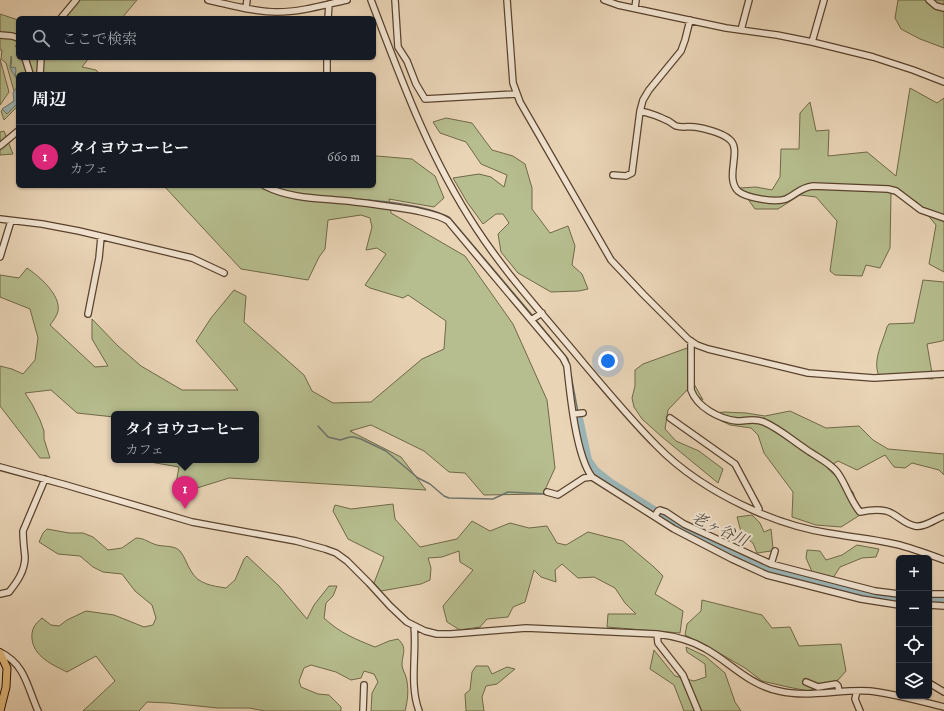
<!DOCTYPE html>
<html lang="ja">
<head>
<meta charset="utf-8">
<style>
  :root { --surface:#171b24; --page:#242831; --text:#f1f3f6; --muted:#9ea1a6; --line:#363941; --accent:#db2777 }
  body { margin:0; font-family:"IM FELL DW Pica","Noto Serif JP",serif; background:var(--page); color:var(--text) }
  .controls { position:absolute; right:12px; bottom:12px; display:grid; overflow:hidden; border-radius:6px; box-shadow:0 1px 3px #0004 }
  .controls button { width:36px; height:36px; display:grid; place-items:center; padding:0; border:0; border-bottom:1px solid var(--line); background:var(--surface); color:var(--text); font:20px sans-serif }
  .you { position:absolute; left:608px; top:361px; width:14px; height:14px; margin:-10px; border:3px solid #fff; border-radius:50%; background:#1a73e8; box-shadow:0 0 0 6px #1a73e833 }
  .badge { display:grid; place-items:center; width:26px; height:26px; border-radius:50%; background:var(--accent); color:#fff; font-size:13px; font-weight:700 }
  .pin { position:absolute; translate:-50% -33px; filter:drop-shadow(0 1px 2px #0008) }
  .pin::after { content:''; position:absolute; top:21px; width:14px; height:12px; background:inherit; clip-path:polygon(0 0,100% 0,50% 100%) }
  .popup { position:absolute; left:111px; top:411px; width:148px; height:52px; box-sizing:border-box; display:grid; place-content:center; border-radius:6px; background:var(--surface); filter:drop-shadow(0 1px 3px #0005); font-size:13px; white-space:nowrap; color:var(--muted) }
  .popup b { font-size:15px; color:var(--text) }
  .popup::after { content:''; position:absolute; left:50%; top:100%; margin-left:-8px; border:8px solid transparent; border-top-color:var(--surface) }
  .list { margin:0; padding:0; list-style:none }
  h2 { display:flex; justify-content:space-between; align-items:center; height:52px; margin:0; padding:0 16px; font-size:17px }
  h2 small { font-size:13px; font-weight:400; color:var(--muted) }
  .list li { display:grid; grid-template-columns:26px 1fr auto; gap:12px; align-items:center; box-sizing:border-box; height:64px; padding:0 16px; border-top:1px solid var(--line) }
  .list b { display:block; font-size:15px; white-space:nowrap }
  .list p { margin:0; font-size:13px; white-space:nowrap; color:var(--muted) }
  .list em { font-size:13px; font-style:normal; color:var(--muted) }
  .icon { flex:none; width:22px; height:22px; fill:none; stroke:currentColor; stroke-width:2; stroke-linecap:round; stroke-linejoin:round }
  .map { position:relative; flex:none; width:944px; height:711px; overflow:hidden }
  .search { position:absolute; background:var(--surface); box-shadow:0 1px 3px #0004; left:16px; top:16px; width:360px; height:44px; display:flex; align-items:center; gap:10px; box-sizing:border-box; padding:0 14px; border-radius:6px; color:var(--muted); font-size:15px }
  .panel { position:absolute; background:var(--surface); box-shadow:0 1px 3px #0004; left:16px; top:72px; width:360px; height:116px; border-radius:6px }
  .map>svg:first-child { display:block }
  .green { fill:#b6bd8e; stroke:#706847 }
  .water { fill:#9bb6b8; stroke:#6d746e }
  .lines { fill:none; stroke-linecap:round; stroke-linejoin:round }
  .stream { stroke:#6d746e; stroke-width:1.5 }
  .river { stroke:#9bb6b8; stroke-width:8 }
  .minor-casing { stroke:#59422e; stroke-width:8 }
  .major-casing { stroke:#291200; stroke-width:9 }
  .minor { stroke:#f1e3d0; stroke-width:5.5 }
  .major { stroke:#e4ba7b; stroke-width:7 }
  .labels { text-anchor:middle; stroke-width:4; stroke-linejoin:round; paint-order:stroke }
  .water-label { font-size:15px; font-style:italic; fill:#514b40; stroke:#f1e3d0 }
</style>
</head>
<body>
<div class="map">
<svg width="944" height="711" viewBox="0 0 944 711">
  <rect width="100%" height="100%" fill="#e9d4b6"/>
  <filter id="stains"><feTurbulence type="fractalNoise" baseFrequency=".005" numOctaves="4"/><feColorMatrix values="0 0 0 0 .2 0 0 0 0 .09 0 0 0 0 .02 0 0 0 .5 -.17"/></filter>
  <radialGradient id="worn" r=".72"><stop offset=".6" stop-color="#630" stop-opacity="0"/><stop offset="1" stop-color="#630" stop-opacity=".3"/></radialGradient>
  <path class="green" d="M77 0H137L122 18H62Z
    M898 0H944V48L920 39 901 29 895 18Z
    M0 14 18 20V47L17 45 15 46 18 49V58H89L82 67 96 70 100 74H34L28 64 30 74H18V106L4 120 1 111 13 102 16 98 6 63 1 59 2 50H0Z
    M0 59 9 92 0 105Z
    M910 88 937 103 944 98V272L929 264 936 225 917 202 891 193 890 248 880 268 866 265 862 276 835 275 830 271 837 221 816 197 800 195 778 209H755L740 188 756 187 772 190 780 177 781 149H799L800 113 810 102 816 131 829 130 828 156 867 152 896 176Z
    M446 118 472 123 492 150 513 156 525 164 532 188V209L550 233 568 226 575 246 572 265 582 274 588 289 579 291 551 292 518 273 501 252 498 234 509 223 503 214H496L483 224 467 202 453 178 479 174 491 177 504 187 507 175 481 164 466 142 440 133 433 122Z
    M4 131 13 154 0 155V132Z
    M377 156 412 159 435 176 444 198 434 207 389 199 391 213 465 256 513 324 547 400 555 468 543 494 484 495 465 473 449 472 424 451 371 425 350 431 401 457 426 490 229 478 197 488 175 489 179 467 150 462 148 460H256V414H114V417L77 413 51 390 25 393 32 404 40 420 44 431V439L50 458H40L0 406V366L12 369 23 374 35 360 38 338 30 309 0 297V275L19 278 27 268C39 276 61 295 58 311 57 316 53 321 50 325L95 367 108 366 92 339V319L118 346 141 366 182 390H238L196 341 211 318 234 290 246 296 244 322 304 375 312 391 333 403 371 402 422 359 444 349 446 321 408 295 403 298 370 288 365 285 386 254 377 248 366 250 372 227 370 218 361 215 328 220 325 249 319 257 308 280 241 269 164 186H374V157Z
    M923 280 944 282V340L942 341 927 344 933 379 879 376C872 360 883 342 887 327L889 324 914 323Z
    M687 348 693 382 703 400 688 389 668 410 665 429 676 441 699 451 723 469 718 483 661 436 642 419 634 407 632 398 635 386V370L643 364Z
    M790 411 826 428 859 426 873 440 888 449 944 454V475L939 470 912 463 905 468 894 467 885 455 857 470 838 461 827 468 853 492 860 515 841 527 816 525 792 517 793 492 764 453 758 435 751 428 730 425 708 414 724 412 746 413 765 416Z
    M393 504 395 519 420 547 457 539 472 521 490 531 510 523 529 528 547 526 557 543 566 545 588 532 623 541 654 567 663 576 655 594 683 611 680 633 607 627 608 614H636L625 603 615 588 594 577 578 578 562 564 555 570 556 582 541 577 534 570 525 602 513 607 508 617 487 619 480 627 460 630 447 622 443 606 473 570 460 562 459 551 442 557 428 558 431 568 430 580 421 584 381 591 374 583 384 557 348 539 333 511 335 505 351 509Z
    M752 515 760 523 764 532 771 529 773 548 771 551 757 553 753 543 742 535 737 517Z
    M47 529 69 533H83L93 537 108 550 122 548 136 538C145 538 149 543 157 545 165 547 174 545 180 551 185 557 187 565 191 571 198 584 212 586 226 588L235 580 244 559 247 556 279 586 307 619 314 605 329 586H337L333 596 326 603 324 618C340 633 355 639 375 647L389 641 398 639C408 648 402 654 402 665 402 669 405 673 406 677 409 688 408 700 405 711H371L372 693 378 682 374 674 364 671 361 678 351 680 336 672 311 665 304 668 299 681 301 687 318 694 329 695 341 707V711H265L249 708H218L169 703 147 702 139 711H83L115 681 96 656 67 672C53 665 34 657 32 639 31 629 35 624 42 618L51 625 59 626 67 620 86 611 114 615 144 627 153 625 156 618 152 605 135 591 122 574 103 572 93 567 80 556 58 554 39 542 43 533Z
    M857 545 879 549 876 557 862 558 840 567 833 578 813 574 806 558 807 550 820 551 826 560 842 555Z
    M702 600 762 615 772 628 790 627 799 646 841 644 846 671 838 680 808 691 788 687 762 681 745 668 712 649 685 635 687 624 701 611Z
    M686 647 705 656 725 673 735 702 741 711H684L674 685 650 669 654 650 675 676 694 681 706 677 705 664 687 652Z
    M476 666H488L492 674 507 667 515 669 497 684 486 686 482 697 484 711H466L465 694 470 690 472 672Z"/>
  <path class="water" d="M11 56 12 58 11 66 12 68 15 67 16 70 15 76 18 79V103L7 114 2 109 14 101 13 93 17 87 18 81 10 68Z"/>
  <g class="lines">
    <path class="stream" d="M4 33 18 35
      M28 58 30 66
      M353 199C382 201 423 204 449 217L533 316
      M535 319 568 359 579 418
      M318 426 328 437 340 440 350 437H354L361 439 386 451 418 478 430 484 444 496 449 498 493 499 508 492 547 494
      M592 472 595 470"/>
    <path class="river" d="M579 418 588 460 595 470 610 482 679 526 734 553 782 574 863 595 899 599
      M929 600H944"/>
    <defs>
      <path id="minor" d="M208 0C231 5 254 12 277 12 301 12 324 5 347 0
        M371 0C401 79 429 157 476 228 508 277 548 320 585 365 608 392 631 420 656 445 683 473 719 495 755 511 778 521 803 529 828 533 850 537 873 539 895 544 912 548 928 554 944 560
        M395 0 398 47 407 61 416 84 425 99 516 94
        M507 0 513 83 520 102 611 260 643 294 688 339 697 345 708 349 808 373 874 378 944 374
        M604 0 618 5 726 28 777 35 812 42 873 57 913 70 944 82
        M929 0 936 6 944 8
        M246 8 247 0
        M635 8 636 0
        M61 18 76 0
        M328 18 329 4
        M741 30 749 0
        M0 35 12 36 18 38
        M812 42 824 0
        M25 58 30 74
        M40 74 41 58
        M327 74V58
        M640 111C649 113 658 116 666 120 670 121 673 125 676 126 682 128 689 126 695 127 704 128 722 133 729 139 743 149 724 177 738 191 746 198 776 203 786 199 797 194 799 188 813 186L888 189 896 191 921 210 944 218
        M0 146 18 131
        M613 175 626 176 632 173 640 111 643 100 649 90 681 51 685 40 690 20
        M265 186C293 200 325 198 355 202 374 204 394 207 413 210 425 213 437 214 448 221L563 358 567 366C570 394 576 456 592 477L674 529 732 559 767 575 861 599 899 605
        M0 219 42 224 79 231 192 258 224 273
        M0 257 11 221
        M88 314 99 258 101 237
        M531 320 542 313
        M691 341V390C697 407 719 419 737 421 746 421 755 418 764 422 780 429 793 441 807 450 817 457 830 463 837 472 846 484 850 500 860 512 870 510 884 508 893 514 900 518 907 525 915 526 924 528 935 519 944 516
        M574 414 583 413
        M670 418 735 464 759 509 758 512
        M0 467 66 485 192 522 296 541 325 549 336 553 347 561 369 583 390 606 407 622 425 631 437 634H451L526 628 657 634C674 636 691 640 706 649 731 663 749 685 779 691 808 698 840 689 870 691 895 694 920 701 944 707
        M547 492 558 495 584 478 592 477
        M655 516 658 511 660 510 666 512 684 524 771 564 875 591 899 594
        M771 564 775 551
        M0 594 9 592C17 582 25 571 25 557 24 548 23 540 23 531L45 479
        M929 594H944
        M929 605 944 606
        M414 626C417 654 409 684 419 711
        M657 634 658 643 683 675 698 711
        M0 652C26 665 27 687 38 711
        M806 682 818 687 836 684 838 686 839 691
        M929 683 944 692
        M857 691 855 699 860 711
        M363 711 364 685"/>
      <path id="major" d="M0 653 7 668 6 687 0 711"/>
    </defs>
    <use href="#minor" class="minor-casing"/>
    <use href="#major" class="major-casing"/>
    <use href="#minor" class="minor"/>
    <use href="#major" class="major"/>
  </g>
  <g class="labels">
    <g class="water-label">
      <text transform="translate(720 529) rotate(25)" y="5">老ヶ谷川</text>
    </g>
  </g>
  <rect width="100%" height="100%" filter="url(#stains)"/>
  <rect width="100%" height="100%" fill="url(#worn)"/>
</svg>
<div class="controls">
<button>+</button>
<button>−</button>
<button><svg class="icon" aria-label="locate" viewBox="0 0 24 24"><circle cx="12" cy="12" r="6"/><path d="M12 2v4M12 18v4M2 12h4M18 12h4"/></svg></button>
<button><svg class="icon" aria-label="layers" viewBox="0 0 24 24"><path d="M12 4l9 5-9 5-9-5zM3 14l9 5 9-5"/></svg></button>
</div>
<div class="you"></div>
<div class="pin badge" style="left:185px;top:509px">1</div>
<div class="popup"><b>タイヨウコーヒー</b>カフェ</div>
<div class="search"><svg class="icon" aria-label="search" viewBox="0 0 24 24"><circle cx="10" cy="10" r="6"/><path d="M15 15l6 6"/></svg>ここで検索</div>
<section class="panel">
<h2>周辺<small></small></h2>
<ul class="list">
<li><span class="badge">1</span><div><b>タイヨウコーヒー</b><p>カフェ</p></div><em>660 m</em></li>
</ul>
</section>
</div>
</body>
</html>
